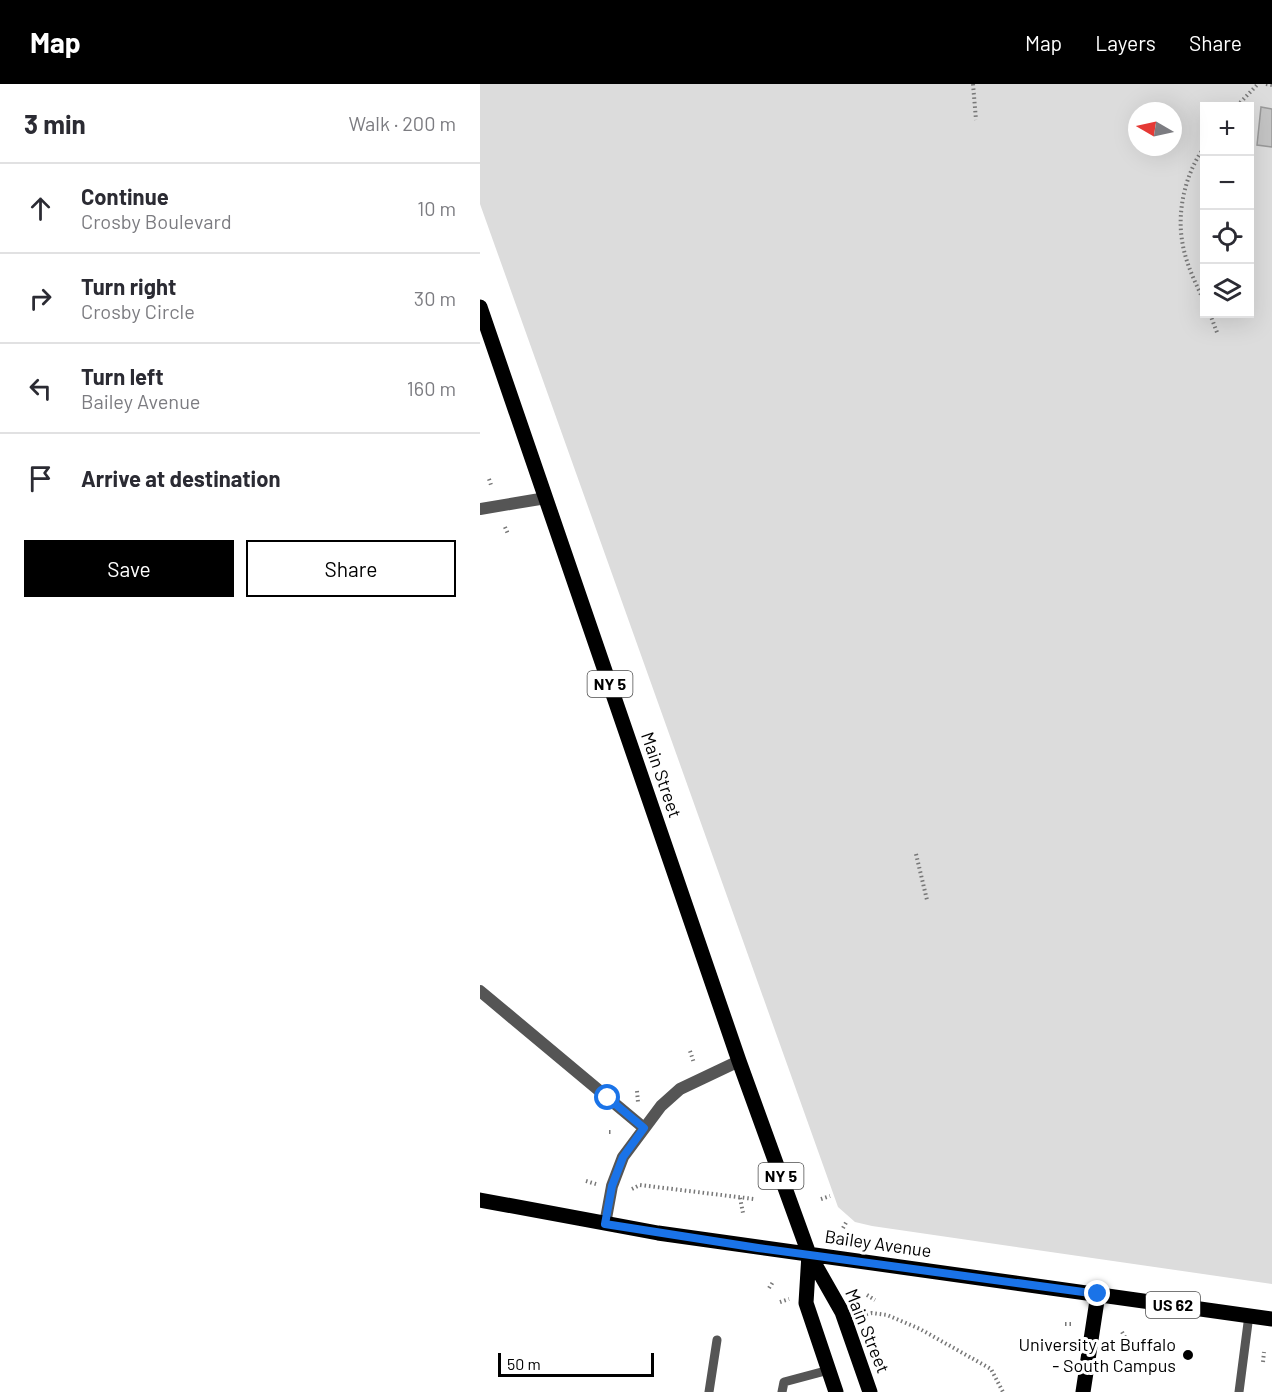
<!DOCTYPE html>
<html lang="en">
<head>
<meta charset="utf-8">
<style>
  :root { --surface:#fff; --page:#f2f2f3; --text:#2b2b33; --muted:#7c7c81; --line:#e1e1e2; --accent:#000 }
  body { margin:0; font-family:Barlow,sans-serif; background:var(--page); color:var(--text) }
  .controls { position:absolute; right:18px; top:18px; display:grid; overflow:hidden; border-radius:0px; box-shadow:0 6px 24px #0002 }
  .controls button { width:54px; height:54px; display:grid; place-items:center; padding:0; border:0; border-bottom:2px solid var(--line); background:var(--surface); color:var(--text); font:30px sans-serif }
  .compass { position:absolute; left:648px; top:18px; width:54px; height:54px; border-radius:50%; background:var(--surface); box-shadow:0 6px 24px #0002; rotate:279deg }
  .scale { position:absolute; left:18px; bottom:15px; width:156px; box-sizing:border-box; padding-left:6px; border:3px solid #000; border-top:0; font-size:16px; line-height:21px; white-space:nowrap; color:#000; -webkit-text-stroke:4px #fff; paint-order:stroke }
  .stop { position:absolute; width:18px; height:18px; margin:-14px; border:4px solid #1a73e8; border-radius:50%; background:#fff }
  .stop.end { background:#1a73e8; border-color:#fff; box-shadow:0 2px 6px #0008 }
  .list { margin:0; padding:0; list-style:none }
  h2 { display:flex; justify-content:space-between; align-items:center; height:78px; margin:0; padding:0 24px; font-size:26px }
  h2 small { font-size:20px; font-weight:400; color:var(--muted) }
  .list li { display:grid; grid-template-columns:39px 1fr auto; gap:18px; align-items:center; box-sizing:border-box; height:90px; padding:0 24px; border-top:2px solid var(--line) }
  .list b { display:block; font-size:22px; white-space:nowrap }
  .list p { margin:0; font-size:20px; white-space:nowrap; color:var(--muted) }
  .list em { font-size:20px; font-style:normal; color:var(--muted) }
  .actions { display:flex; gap:12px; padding:18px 24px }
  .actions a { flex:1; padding:14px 0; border:2px solid var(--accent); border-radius:0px; text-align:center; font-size:21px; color:var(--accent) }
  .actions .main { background:var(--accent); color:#fff }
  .icon { flex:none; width:33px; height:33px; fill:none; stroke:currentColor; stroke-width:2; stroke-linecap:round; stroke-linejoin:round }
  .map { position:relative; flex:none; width:792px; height:1308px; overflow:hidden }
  header { display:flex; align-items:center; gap:36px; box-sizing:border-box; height:84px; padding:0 30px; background:var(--accent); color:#fff }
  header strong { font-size:28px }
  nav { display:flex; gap:33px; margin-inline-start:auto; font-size:21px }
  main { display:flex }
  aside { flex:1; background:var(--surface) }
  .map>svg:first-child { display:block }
  .green { fill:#dcdcdc; fill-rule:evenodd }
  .building { fill:#c4c4c4; stroke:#999; stroke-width:1.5 }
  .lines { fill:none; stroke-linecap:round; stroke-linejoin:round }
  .path { stroke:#777; stroke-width:4; stroke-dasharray:1.5 3; stroke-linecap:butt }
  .service { stroke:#555; stroke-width:9 }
  .minor { stroke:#555; stroke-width:12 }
  .primary { stroke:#000; stroke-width:15 }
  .route { stroke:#1a73e8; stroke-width:8 }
  .poi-dot { fill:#000; stroke:#fff; stroke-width:2 }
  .labels { text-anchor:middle; stroke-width:6; stroke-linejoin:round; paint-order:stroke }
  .shield { fill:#fff; stroke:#4c4c4c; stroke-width:1.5 }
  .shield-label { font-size:16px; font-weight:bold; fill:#000 }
  .street-label { font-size:18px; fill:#000; stroke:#fff }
  .poi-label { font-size:18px; fill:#000; stroke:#fff; text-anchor:end }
</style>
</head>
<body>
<header>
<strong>Map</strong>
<nav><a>Map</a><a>Layers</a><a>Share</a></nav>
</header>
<main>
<aside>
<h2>3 min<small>Walk · 200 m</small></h2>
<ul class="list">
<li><svg class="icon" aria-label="ahead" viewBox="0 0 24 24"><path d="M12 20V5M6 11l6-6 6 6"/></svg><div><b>Continue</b><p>Crosby Boulevard</p></div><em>10 m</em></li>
<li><svg class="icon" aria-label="right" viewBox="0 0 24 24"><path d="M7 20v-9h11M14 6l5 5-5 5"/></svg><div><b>Turn right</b><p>Crosby Circle</p></div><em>30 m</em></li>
<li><svg class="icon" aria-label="left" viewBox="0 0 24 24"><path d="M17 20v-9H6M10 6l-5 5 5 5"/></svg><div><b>Turn left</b><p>Bailey Avenue</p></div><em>160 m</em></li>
<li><svg class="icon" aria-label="arrive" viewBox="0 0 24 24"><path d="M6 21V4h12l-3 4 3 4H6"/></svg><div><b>Arrive at destination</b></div></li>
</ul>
<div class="actions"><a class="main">Save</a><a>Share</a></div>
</aside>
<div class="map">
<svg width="792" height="1308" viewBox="0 0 792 1308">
  <rect width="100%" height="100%" fill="#fff"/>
  <path class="green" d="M0 0H792V1200L392 1142 375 1138 358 1123 0 120ZM724 22H770V230H724ZM657 27H693V63H657Z"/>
  <path class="building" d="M781 23 792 25V63L777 61Z"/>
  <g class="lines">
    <path class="path" d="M493 0 496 36
      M786 0 792 1
      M757 22 778 0
      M724 64C706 88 697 126 702 156 705 178 715 198 724 217
      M730 230 738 251
      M9 395 11 401
      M25 443 28 450
      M436 770 447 816
      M210 967 214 979
      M157 1007 158 1018
      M129 1048H133
      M106 1097 116 1100
      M152 1105 160 1101 274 1115
      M260 1114 263 1129
      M341 1115 350 1112
      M363 1144 367 1137
      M289 1204 293 1198
      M387 1211 395 1216
      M300 1218 309 1215
      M382 1231 392 1229 407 1231 440 1245 511 1285 523 1308
      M585 1240H591
      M642 1248 645 1253
      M783 1278 784 1268"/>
    <path class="service" d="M229 1308 237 1256
      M302 1308 304 1298 349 1286
      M759 1308 769 1231"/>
    <path class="minor" d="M0 425 66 414
      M0 907 164 1044
      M125 1140 132 1102 143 1073 181 1022 200 1005 259 977"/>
    <path class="primary" d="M0 223 259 977 329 1170 362 1228 390 1308
      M0 1116 178 1149 792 1235
      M329 1170 326 1219 356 1308
      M603 1308 618 1210"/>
  </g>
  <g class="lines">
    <path class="route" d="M128 1014 164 1044 143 1073 132 1102 125 1140 278 1164 618 1210"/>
  </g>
  <circle class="poi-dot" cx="708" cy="1271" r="6"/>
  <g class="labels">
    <g class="shield">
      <rect x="107.5" y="587" width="45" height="26" rx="4.5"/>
      <rect x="278.5" y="1079" width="45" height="26" rx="4.5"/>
      <rect x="666" y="1208" width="54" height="26" rx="4.5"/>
    </g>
    <g class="shield-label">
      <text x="130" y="606">NY 5</text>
      <text x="301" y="1098">NY 5</text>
      <text x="693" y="1227">US 62</text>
    </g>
    <g class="street-label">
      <text transform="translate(181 691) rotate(71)" y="6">Main Street</text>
      <text transform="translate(398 1160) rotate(8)" y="6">Bailey Avenue</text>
      <text transform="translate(387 1247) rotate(68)" y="6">Main Street</text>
    </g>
    <g class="poi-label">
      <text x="696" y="1267">University at Buffalo<tspan x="696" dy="21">- South Campus</tspan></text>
    </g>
  </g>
</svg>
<div class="controls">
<button>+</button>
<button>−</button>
<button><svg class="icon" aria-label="locate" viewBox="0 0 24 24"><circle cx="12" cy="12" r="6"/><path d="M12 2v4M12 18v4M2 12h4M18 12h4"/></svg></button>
<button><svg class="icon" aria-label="layers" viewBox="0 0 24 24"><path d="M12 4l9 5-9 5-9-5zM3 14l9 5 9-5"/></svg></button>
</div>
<svg class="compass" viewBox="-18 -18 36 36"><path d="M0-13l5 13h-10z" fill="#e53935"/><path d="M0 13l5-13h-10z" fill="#7c7c81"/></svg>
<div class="scale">50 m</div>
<div class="stop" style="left:128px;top:1014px"></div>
<div class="stop end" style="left:618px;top:1210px"></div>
</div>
</main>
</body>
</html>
